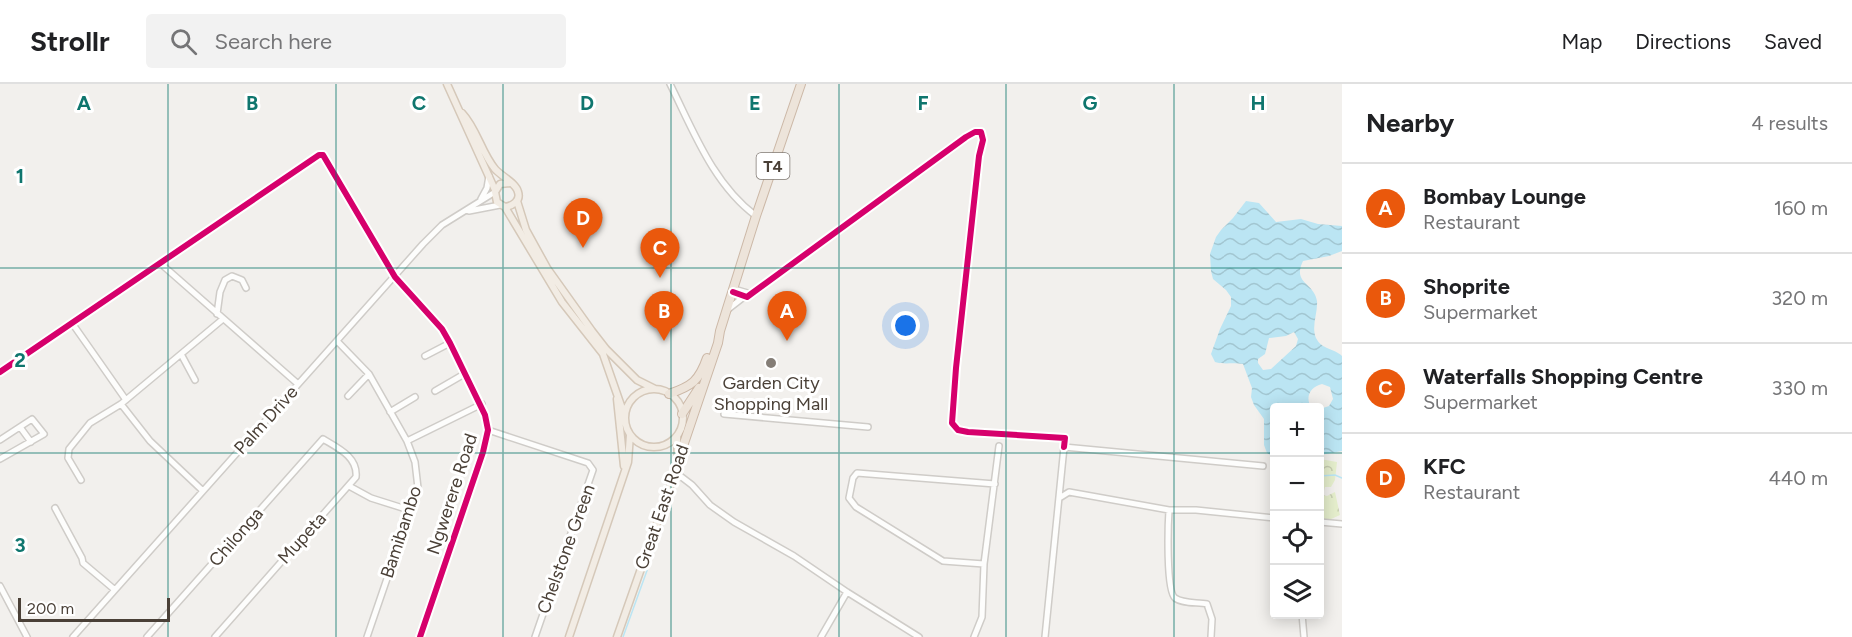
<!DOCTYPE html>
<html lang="en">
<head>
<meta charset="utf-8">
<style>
  :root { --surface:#fff; --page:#f2f2f2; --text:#202124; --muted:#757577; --line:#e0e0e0; --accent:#ea580c }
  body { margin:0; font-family:Figtree,sans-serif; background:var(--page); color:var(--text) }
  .controls { position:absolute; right:18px; bottom:18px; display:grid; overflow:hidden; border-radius:6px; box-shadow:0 3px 15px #0003 }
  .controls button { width:54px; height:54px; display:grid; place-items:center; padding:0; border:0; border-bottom:2px solid var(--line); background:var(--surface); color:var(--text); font:30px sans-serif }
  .scale { position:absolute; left:18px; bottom:15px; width:152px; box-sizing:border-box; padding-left:6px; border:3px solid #4a4037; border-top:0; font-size:16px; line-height:21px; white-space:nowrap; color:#4a4037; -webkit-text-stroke:4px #fff; paint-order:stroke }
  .you { position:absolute; left:906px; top:242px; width:21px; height:21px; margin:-15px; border:4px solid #fff; border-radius:50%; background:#1a73e8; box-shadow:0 0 0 9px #1a73e833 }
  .badge { display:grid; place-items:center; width:39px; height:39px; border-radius:50%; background:var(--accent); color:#fff; font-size:20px; font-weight:700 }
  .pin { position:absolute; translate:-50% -50px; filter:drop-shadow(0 2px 3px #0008) }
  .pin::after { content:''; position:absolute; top:32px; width:21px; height:18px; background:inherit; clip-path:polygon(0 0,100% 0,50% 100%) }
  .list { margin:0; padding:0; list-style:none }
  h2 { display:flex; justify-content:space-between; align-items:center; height:78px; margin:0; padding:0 24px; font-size:26px }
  h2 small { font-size:20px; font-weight:400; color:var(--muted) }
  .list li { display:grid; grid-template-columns:39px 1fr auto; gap:18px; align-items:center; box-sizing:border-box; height:90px; padding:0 24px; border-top:2px solid var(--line) }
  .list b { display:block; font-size:22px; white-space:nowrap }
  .list p { margin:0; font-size:20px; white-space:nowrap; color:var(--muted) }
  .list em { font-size:20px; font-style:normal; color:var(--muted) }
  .icon { flex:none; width:33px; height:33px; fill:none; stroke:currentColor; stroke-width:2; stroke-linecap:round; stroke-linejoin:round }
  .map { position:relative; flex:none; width:1342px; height:553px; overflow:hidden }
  header { display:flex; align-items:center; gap:36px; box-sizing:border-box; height:84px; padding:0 30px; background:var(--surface); border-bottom:2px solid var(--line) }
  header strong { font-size:28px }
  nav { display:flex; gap:33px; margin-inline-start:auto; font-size:21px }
  .search { width:420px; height:54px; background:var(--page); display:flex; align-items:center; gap:15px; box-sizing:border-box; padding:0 21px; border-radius:6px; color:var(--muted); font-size:22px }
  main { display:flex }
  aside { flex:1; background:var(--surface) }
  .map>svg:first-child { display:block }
  .forest { fill:url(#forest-crowns) }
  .water { fill:url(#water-waves); fill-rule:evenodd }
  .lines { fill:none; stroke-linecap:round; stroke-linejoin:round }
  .stream { stroke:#bbe5f3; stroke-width:1.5 }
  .minor-casing { stroke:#cfccc8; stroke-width:8 }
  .major-casing { stroke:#d5c8b9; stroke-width:9 }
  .highway-casing { stroke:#ccb8a7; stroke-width:10 }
  .minor { stroke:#fdfdfc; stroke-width:5 }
  .major { stroke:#f2ece4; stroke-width:6 }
  .highway { stroke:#ede4da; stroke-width:8 }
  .cycleway-casing { stroke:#fff; stroke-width:10 }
  .cycleway { stroke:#d6006c; stroke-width:6 }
  .grid { fill:none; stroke:#0f766e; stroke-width:1.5; stroke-opacity:0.55 }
  .poi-dot { fill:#857e77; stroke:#fff; stroke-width:2 }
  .labels { text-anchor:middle; stroke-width:6; stroke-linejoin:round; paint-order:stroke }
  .shield { fill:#fff; stroke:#807973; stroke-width:1.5 }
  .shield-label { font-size:16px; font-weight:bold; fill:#4a4037 }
  .poi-label { font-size:18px; fill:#4a4037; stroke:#fff }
  .street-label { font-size:18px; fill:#4a4037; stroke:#fff }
  .grid-label { font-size:20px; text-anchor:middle; font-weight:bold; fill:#0f766e; stroke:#fff; stroke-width:6; stroke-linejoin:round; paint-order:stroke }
</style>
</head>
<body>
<header>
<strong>Strollr</strong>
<div class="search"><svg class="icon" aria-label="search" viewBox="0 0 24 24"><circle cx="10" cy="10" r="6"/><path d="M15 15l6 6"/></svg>Search here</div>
<nav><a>Map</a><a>Directions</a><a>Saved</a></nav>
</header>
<main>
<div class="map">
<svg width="1342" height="553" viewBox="0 0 1342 553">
  <defs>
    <pattern id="forest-crowns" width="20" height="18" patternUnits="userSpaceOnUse" patternTransform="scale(1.5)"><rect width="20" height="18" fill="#e5eecc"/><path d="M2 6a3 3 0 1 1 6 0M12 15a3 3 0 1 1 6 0" fill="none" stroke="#c6cdb0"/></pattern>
    <pattern id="water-waves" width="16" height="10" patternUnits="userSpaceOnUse" patternTransform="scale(1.5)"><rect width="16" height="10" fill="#bbe5f3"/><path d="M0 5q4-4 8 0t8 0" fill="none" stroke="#a2c6d1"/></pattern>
  </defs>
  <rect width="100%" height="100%" fill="#f2f0ed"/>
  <path class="forest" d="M1320 375 1337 378 1335 396 1331 403H1325L1323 411 1327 412 1335 408 1340 431 1329 436 1320 434Z"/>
  <path class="water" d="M1246 117 1259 119 1276 138 1301 135 1318 140 1342 142V167L1329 172 1303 177C1292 200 1314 198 1317 217 1318 229 1311 242 1316 254 1322 266 1334 264 1342 272V367L1320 371V325L1329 322 1333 315 1330 303 1322 300C1310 303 1305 313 1311 323L1274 324V373L1267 369 1264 361V335L1254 321 1251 313 1252 304 1243 280C1233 278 1225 281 1215 278L1211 270 1220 245 1231 222V213L1226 206 1213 195 1211 187 1210 170 1216 153 1221 146 1233 134ZM1294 248 1298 255 1296 262 1271 285 1263 286 1258 279V275L1265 270 1269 254 1286 252Z"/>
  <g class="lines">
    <path class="stream" d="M1320 392 1335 391 1342 394
      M623 553 649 481 661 438"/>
    <defs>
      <path id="minor" d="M670 0C693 46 713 100 756 132
        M481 115 487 104 489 92
        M469 127 500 121
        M160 179 298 300
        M734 205 751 210
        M733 208 747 213 751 210 966 53 975 48H981L983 56 979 72 956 284 952 339 958 346 968 348 1065 354 1064 363
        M727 226 745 212
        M217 230 220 208 225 196 232 192 242 196 246 204
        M72 239 126 316
        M337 257 369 290 407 357 415 378 418 404 367 553
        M181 270 195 296
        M425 272 450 259
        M0 288 319 71H323L395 193 442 245 450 259 485 331 488 346 483 368 420 553
        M435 307 466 289
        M348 312 369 290
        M121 320 150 357 203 407
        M390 328 415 313
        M724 330 868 343
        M20 343 31 358
        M488 346 588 379 593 386 535 553
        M0 356 32 335 44 350 0 375
        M407 357 482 320
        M675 388 692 401 710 421 734 438 794 472 847 508 919 553
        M81 396 68 374 69 365 90 339 121 320 223 235
        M349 402 371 414 409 426
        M1061 413 1069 408 1169 426H1196L1274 434
        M55 424 82 474 83 479 115 506
        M1169 426C1168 441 1166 507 1175 514 1183 520 1198 518 1207 520L1212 535 1211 553
        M1320 438 1342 440
        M984 480 943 477 856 423 849 414 853 394 857 389 995 400
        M0 502 27 553
        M1302 530 1304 553
        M73 553 423 160 442 141 495 108
        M147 553 323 355C338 364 358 373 356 393L215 553
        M821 553 847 508
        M974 553 982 533 984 480 999 362
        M1045 553 1064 363 1263 382"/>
      <path id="major" d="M447 0 495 106
        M462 29C477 45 481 68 495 85 501 92 516 99 518 108 521 117 512 122 505 123L497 118 495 108 500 100 510 99
        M517 117 526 146 547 184 592 247 606 265 637 296 655 305
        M505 123 562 218 603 270 625 333
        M625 334a29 29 0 1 1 58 0a29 29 0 1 1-58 0Z
        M617 315 624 382
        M569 553 628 378 630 351
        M617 553 675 388 678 377 677 352"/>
      <path id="highway" d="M669 310C692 302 699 297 707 274
        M682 330 699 304
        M678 377 718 259 720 247 756 132 801 0"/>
    </defs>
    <use href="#minor" class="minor-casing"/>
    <use href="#major" class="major-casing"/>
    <use href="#highway" class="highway-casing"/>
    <use href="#minor" class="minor"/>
    <use href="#major" class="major"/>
    <use href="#highway" class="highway"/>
    <defs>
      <path id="cycleway" d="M733 208 747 213 751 210 966 53 975 48H981L983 56 979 72 956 284 952 339 958 346 968 348 1065 354 1064 363
        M0 288 319 71H323L395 193 442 245 450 259 485 331 488 346 483 368 420 553"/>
    </defs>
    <use href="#cycleway" class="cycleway-casing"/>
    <use href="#cycleway" class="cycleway"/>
  </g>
  <path class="grid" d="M168 0V553M336 0V553M503 0V553M671 0V553M839 0V553M1006 0V553M1174 0V553M0 184H1342M0 369H1274M1320 369H1342"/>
  <circle class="poi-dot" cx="771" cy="279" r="6"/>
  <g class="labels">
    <rect class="shield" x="756.5" y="69" width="33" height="26" rx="4.5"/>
    <g class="shield-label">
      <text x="773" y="88">T4</text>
    </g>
    <g class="poi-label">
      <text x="771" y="305">Garden City<tspan x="771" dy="21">Shopping Mall</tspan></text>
    </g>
    <g class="street-label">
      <text transform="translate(266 336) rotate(-48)" y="6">Palm Drive</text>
      <text transform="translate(452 410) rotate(-72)" y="6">Ngwerere Road</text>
      <text transform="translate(662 423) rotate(-71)" y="6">Great East Road</text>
      <text transform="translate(401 448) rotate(-72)" y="6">Bamibambo</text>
      <text transform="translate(236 453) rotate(-49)" y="6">Chilonga</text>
      <text transform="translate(302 454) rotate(-48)" y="6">Mupeta</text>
      <text transform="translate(566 465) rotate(-70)" y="6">Chelstone Green</text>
    </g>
  </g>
  <g class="grid-label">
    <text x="84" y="26">A</text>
    <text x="252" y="26">B</text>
    <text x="419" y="26">C</text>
    <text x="587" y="26">D</text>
    <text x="755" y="26">E</text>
    <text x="923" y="26">F</text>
    <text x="1090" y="26">G</text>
    <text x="1258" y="26">H</text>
    <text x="20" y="99">1</text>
    <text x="20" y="283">2</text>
    <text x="20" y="468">3</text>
  </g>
</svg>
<div class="controls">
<button>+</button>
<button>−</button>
<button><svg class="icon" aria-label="locate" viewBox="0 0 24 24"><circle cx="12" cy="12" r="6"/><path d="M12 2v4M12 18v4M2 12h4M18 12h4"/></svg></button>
<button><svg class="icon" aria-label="layers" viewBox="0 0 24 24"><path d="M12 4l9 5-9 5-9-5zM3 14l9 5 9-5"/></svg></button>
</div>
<div class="scale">200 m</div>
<div class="you"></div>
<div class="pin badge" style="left:787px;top:257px">A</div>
<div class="pin badge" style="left:664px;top:257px">B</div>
<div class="pin badge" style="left:660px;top:194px">C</div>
<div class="pin badge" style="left:583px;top:164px">D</div>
</div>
<aside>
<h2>Nearby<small>4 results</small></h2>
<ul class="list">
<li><span class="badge">A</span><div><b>Bombay Lounge</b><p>Restaurant</p></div><em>160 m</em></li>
<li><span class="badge">B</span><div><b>Shoprite</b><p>Supermarket</p></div><em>320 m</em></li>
<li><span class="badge">C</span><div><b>Waterfalls Shopping Centre</b><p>Supermarket</p></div><em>330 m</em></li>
<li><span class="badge">D</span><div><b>KFC</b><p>Restaurant</p></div><em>440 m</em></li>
</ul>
</aside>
</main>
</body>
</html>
